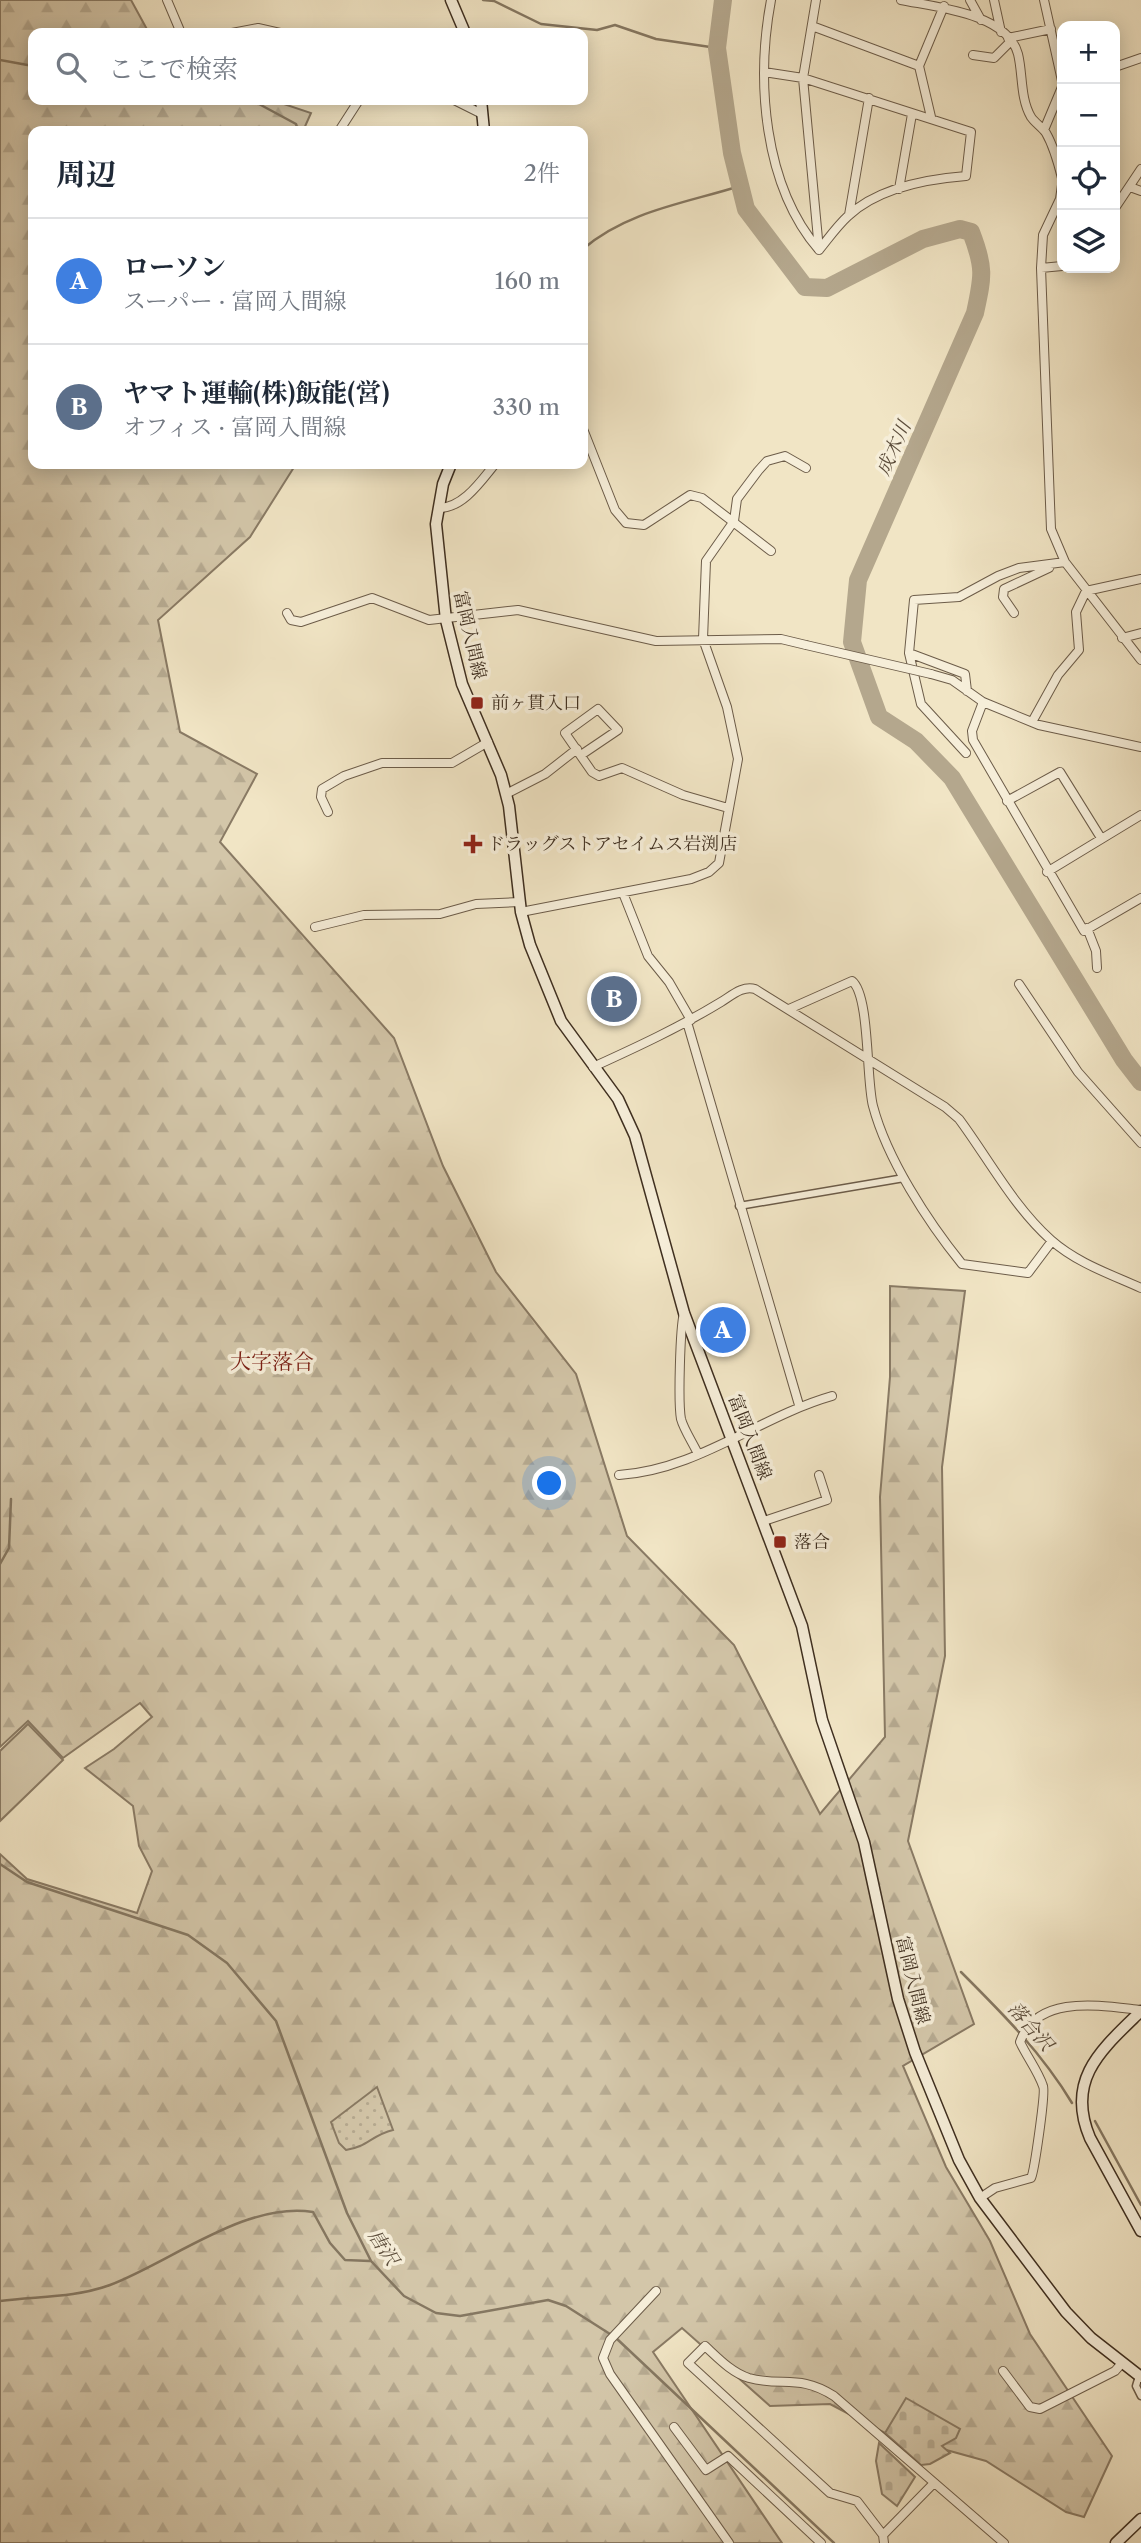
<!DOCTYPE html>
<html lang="ja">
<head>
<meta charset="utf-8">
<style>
  :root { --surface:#fff; --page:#f2f2f3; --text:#1f2937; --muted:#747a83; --line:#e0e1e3; --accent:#7c3aed }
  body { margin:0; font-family:"Libre Caslon Text","Noto Serif JP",serif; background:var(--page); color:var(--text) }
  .controls { position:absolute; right:21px; top:21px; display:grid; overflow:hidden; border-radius:14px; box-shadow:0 4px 18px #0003 }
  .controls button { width:63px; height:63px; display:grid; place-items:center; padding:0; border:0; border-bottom:2px solid var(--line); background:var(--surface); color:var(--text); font:35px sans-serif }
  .you { position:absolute; left:550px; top:1484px; width:24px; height:24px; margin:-18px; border:5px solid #fff; border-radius:50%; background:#1a73e8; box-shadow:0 0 0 10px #1a73e833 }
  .badge { display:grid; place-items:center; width:46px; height:46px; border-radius:50%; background:var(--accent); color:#fff; font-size:23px; font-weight:700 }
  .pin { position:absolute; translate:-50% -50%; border:4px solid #fff; box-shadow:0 2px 7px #0006 }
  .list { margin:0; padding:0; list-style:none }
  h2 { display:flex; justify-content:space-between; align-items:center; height:91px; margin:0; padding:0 28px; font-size:30px }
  h2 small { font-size:23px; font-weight:400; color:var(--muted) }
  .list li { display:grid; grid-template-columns:46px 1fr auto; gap:21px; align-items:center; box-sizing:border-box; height:126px; padding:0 28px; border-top:2px solid var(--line) }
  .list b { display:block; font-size:26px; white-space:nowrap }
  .list p { margin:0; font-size:23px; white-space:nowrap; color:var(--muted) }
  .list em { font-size:23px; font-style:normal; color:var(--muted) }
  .icon { flex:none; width:38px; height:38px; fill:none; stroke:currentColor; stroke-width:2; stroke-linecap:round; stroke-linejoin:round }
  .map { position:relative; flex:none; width:1141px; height:2543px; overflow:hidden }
  .search { position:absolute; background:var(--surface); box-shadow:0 4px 18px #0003; left:28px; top:28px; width:560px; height:77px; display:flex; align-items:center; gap:18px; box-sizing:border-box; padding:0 24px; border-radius:14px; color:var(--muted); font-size:26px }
  .panel { position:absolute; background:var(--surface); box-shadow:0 4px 18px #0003; left:28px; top:126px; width:560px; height:343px; border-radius:14px }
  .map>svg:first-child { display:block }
  .grass { fill:#d3c6a9; stroke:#897a64; stroke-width:2 }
  .forest { fill:url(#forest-firs); stroke:#897a64; stroke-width:2 }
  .cemetery { fill:url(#cemetery-stones); stroke:#897a64; stroke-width:2 }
  .park { fill:url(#park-dots); stroke:#897a64; stroke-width:2 }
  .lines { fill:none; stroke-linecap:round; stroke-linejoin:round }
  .stream { stroke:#857761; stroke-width:2.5 }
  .river { stroke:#b4a78d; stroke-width:18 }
  .pedestrian-casing { stroke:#6c5c49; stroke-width:9 }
  .minor-casing { stroke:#6c5c49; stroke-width:10 }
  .secondary-casing { stroke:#3f2f20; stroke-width:13 }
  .pedestrian { stroke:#f6eed9; stroke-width:6 }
  .minor { stroke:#f6eed9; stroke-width:8 }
  .secondary { stroke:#f6eed9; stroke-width:10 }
  .minor-bridge-casing { stroke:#6c5c49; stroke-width:10; stroke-linecap:butt }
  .minor-bridge { stroke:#f6eed9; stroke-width:8 }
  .poi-dot { fill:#8f2418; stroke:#f6eed9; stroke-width:2.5 }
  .labels { text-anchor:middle; stroke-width:7; stroke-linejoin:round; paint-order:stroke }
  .street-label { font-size:18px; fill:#3f2f20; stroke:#f6eed9 }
  .poi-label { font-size:18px; fill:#3f2f20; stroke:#f6eed9; text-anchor:start }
  .water-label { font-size:19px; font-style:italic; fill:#5c4d3b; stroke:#f6eed9 }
  .quarter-label { font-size:21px; fill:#7a1f14; stroke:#f6eed9 }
</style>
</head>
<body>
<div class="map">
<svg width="1141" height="2543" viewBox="0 0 1141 2543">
  <defs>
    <pattern id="forest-firs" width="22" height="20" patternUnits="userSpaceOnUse" patternTransform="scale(1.75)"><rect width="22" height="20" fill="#d3c6a9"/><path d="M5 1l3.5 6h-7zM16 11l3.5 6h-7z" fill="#b6aa91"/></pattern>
    <pattern id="cemetery-stones" width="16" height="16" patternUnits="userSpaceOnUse" patternTransform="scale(1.75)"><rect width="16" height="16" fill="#d3c6a9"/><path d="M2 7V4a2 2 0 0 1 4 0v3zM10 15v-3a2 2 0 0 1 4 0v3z" fill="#b6aa91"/></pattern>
    <pattern id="park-dots" width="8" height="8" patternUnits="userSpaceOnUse" patternTransform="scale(1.75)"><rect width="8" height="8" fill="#d3c6a9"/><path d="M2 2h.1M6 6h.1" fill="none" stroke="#b6aa91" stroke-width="1.8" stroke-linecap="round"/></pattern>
  </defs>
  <rect width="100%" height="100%" fill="#f1e5c5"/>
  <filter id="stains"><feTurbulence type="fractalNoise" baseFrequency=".00286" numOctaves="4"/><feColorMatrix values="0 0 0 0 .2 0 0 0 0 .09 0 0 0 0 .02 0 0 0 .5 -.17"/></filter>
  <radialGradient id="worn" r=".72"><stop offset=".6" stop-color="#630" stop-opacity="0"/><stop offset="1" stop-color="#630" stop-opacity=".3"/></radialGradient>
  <path class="grass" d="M28 1724 63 1760 0 1821V1751Z"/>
  <path class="forest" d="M0 0H131L149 33H33V100H272L311 113 303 131H33V464H296L250 537 158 620 180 732 257 774 220 842 394 1038 443 1166 496 1272 576 1374 627 1536 734 1645 820 1814 885 1737 880 1497 890 1377V1286L965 1291 942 1467 945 1656 908 1841 974 2024 903 2066 946 2167 990 2241 1030 2334 1112 2456 1084 2517 1066 2512 986 2461 885 2433 830 2404 770 2406 682 2328 653 2352 782 2543H0V1854L27 1879 137 1913 152 1871 139 1846 133 1806 85 1768 114 1749 152 1717 140 1703 63 1758 28 1721 0 1747Z"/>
  <path class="cemetery" d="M906 2398 960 2429 956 2438 942 2446 950 2453 930 2464 921 2465 885 2433Z
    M879 2443 915 2477 897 2506 882 2494 876 2461Z"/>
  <path class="park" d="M377 2087 393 2130C372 2135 367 2147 346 2150L339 2143 331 2122Z"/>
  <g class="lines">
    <path class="stream" d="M483 0 494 1 541 24 597 30 615 25 656 39 717 48
      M0 60 33 66
      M226 100 259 104 296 124 298 131
      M583 249C627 211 686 203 740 186
      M0 1564 9 1548 11 1499
      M0 1864 27 1882 188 1935 227 1963 276 2021 347 2213 371 2261 404 2296 436 2313 460 2316 548 2300 566 2306 610 2334
      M961 1972C1003 2014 1042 2053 1072 2103
      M1095 2121 1141 2205
      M0 2301C38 2296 74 2298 110 2285 171 2262 246 2201 313 2212L330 2243 345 2260 370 2261
      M616 2338 834 2543"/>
    <path class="river" d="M723 0 717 48 732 153 746 209 805 287 827 288 923 239 960 229 971 232C985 268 983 276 975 313L858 580 852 642 879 717 916 741 952 778 1124 1060 1141 1082"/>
    <defs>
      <path id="pedestrian" d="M739 1206 904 1178
        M1139 2376 1136 2386 1141 2396"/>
      <path id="minor" d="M167 0 181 33
        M771 0C756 80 763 185 819 250
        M816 0 803 78 819 250
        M901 0C934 7 1007 13 1018 54 1023 74 1020 98 1031 117 1035 123 1042 127 1046 133 1054 147 1058 162 1062 178
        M970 0 981 20
        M994 0 1001 32
        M1044 0 1062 81
        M812 26 919 66
        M232 33 258 28 280 33
        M1008 38 1051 29
        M973 55 994 58 1011 41
        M1115 67 1141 58
        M764 72 803 78 971 132 966 176C927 179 878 188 848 216 837 226 828 239 819 250
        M454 100 482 114
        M931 117 919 66 944 6
        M1044 130 1062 87
        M339 131 359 100
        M1062 185 1060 199 1043 235 1041 268 1051 529 1065 562 1141 660
        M1130 187 1141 191
        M899 189 912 114
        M1115 208 1141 169
        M849 215 869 98
        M1041 268 1062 266
        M583 429 615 510 626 523 644 525 690 495 702 498 771 551
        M439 508C463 508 481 481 495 464
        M287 613 291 620 301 622 372 598 429 620 518 610 656 641 781 639 806 645
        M1014 613 1003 597 1004 589 1049 568
        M1122 638 1141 633
        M909 653 921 704 966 753
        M931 674 952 680 983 702 1039 725 1141 747
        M967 691 965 674 909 653 914 600 959 597 998 576 1019 568 1065 562
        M983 702 972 731 973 740 1084 931 1141 898
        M1032 722 1058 675 1079 650 1076 612 1086 591 1141 579
        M581 755 618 730 598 709 565 733 592 772 599 776 622 768 683 795 728 808
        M506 794 545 774 577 749
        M1007 801 1060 772 1101 838
        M328 812 321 797 322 789 344 776 382 763H452L488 742
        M1047 872 1141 815
        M623 893 648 956 669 982 691 1020
        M521 912 691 879 709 872 719 863 738 759 727 707 703 639 706 561 734 521 737 499 758 471 767 461 785 456 806 468
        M315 927 364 915 440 914 476 904 520 902
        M1087 928 1096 951 1097 968
        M1019 984 1078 1072 1141 1143
        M789 1009 852 981C870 995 866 1080 873 1106 887 1159 928 1222 962 1264L1028 1273 1052 1241
        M687 1022 799 1405
        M593 1067C637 1047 680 1027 721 1002 731 996 743 985 755 989L945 1107 959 1119C988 1158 1013 1206 1051 1240 1077 1263 1110 1274 1141 1288
        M684 1313C680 1328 678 1403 681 1419 684 1430 693 1443 698 1454
        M619 1475C697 1470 759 1417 832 1396
        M764 1521 827 1500 819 1475
        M980 2198 995 2188 1031 2178C1034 2173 1046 2092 1043 2086 1038 2071 1027 2057 1020 2042 1037 1993 1103 2006 1141 2010
        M656 2291 610 2340 603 2358 610 2374 729 2543
        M1003 2371 1030 2407 1040 2409 1115 2371 1122 2363
        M674 2427 706 2470 728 2456 821 2543
        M883 2535 933 2484
        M884 2543 883 2535 857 2501 830 2493 688 2363 705 2346C718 2358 732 2373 749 2378 783 2387 799 2374 834 2396L1004 2543"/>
      <path id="secondary" d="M451 0 465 33
        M481 100 484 131
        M451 464 443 484 436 524 446 620 462 684 501 775 509 806 521 912 530 945 561 1021 618 1099 635 1136 684 1313 802 1626 822 1720 864 1842 898 1999 915 2052 959 2160 980 2198 1066 2312 1091 2338 1141 2377
        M1141 2011C1102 2049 1065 2079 1090 2138L1141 2231
        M1116 2543 1141 2519"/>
    </defs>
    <use href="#pedestrian" class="pedestrian-casing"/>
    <use href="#minor" class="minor-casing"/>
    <use href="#secondary" class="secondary-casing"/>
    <use href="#pedestrian" class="pedestrian"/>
    <use href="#minor" class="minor"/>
    <use href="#secondary" class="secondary"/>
    <defs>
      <path id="minor-bridge" d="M806 645 931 674"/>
    </defs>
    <use href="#minor-bridge" class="minor-bridge-casing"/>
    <use href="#minor-bridge" class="minor-bridge"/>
  </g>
  <g class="poi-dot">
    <rect x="470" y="696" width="14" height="14" rx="3.5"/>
    <path d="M469.5 833.5h7v7h7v7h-7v7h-7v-7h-7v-7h7z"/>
    <rect x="773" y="1535" width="14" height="14" rx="3.5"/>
  </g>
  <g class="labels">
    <g class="street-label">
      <text transform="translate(470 635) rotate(77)" y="6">富岡入間線</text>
      <text transform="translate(750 1437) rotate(69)" y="6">富岡入間線</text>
      <text transform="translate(913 1980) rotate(76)" y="6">富岡入間線</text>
    </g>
    <g class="poi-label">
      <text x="491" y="709">前ヶ貫入口</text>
      <text x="487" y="850">ドラッグストアセイムス岩渕店</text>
      <text x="794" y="1548">落合</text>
    </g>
    <g class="water-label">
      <text transform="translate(893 448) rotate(-66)" y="7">成木川</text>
      <text transform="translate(1031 2026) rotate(49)" y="7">落合沢</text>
      <text transform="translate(384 2247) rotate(57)" y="7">唐沢</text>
    </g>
    <g class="quarter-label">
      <text x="272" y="1369">大字落合</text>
    </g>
  </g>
  <rect width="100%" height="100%" filter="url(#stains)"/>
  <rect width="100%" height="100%" fill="url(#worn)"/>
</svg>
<div class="controls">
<button>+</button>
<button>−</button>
<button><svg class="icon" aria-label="locate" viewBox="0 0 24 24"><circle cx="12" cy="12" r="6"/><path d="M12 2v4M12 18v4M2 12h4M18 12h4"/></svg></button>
<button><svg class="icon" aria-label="layers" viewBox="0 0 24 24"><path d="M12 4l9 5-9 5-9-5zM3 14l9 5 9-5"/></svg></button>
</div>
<div class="you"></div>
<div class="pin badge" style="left:723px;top:1330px;background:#3f7fe0">A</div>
<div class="pin badge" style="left:614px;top:999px;background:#5c6f8a">B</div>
<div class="search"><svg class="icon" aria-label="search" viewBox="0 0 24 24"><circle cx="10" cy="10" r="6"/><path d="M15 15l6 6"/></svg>ここで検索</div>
<section class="panel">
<h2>周辺<small>2件</small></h2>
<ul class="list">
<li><span class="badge" style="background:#3f7fe0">A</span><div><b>ローソン</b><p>スーパー · 富岡入間線</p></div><em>160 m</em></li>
<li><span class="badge" style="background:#5c6f8a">B</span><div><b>ヤマト運輸(株)飯能(営)</b><p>オフィス · 富岡入間線</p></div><em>330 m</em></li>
</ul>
</section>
</div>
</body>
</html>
